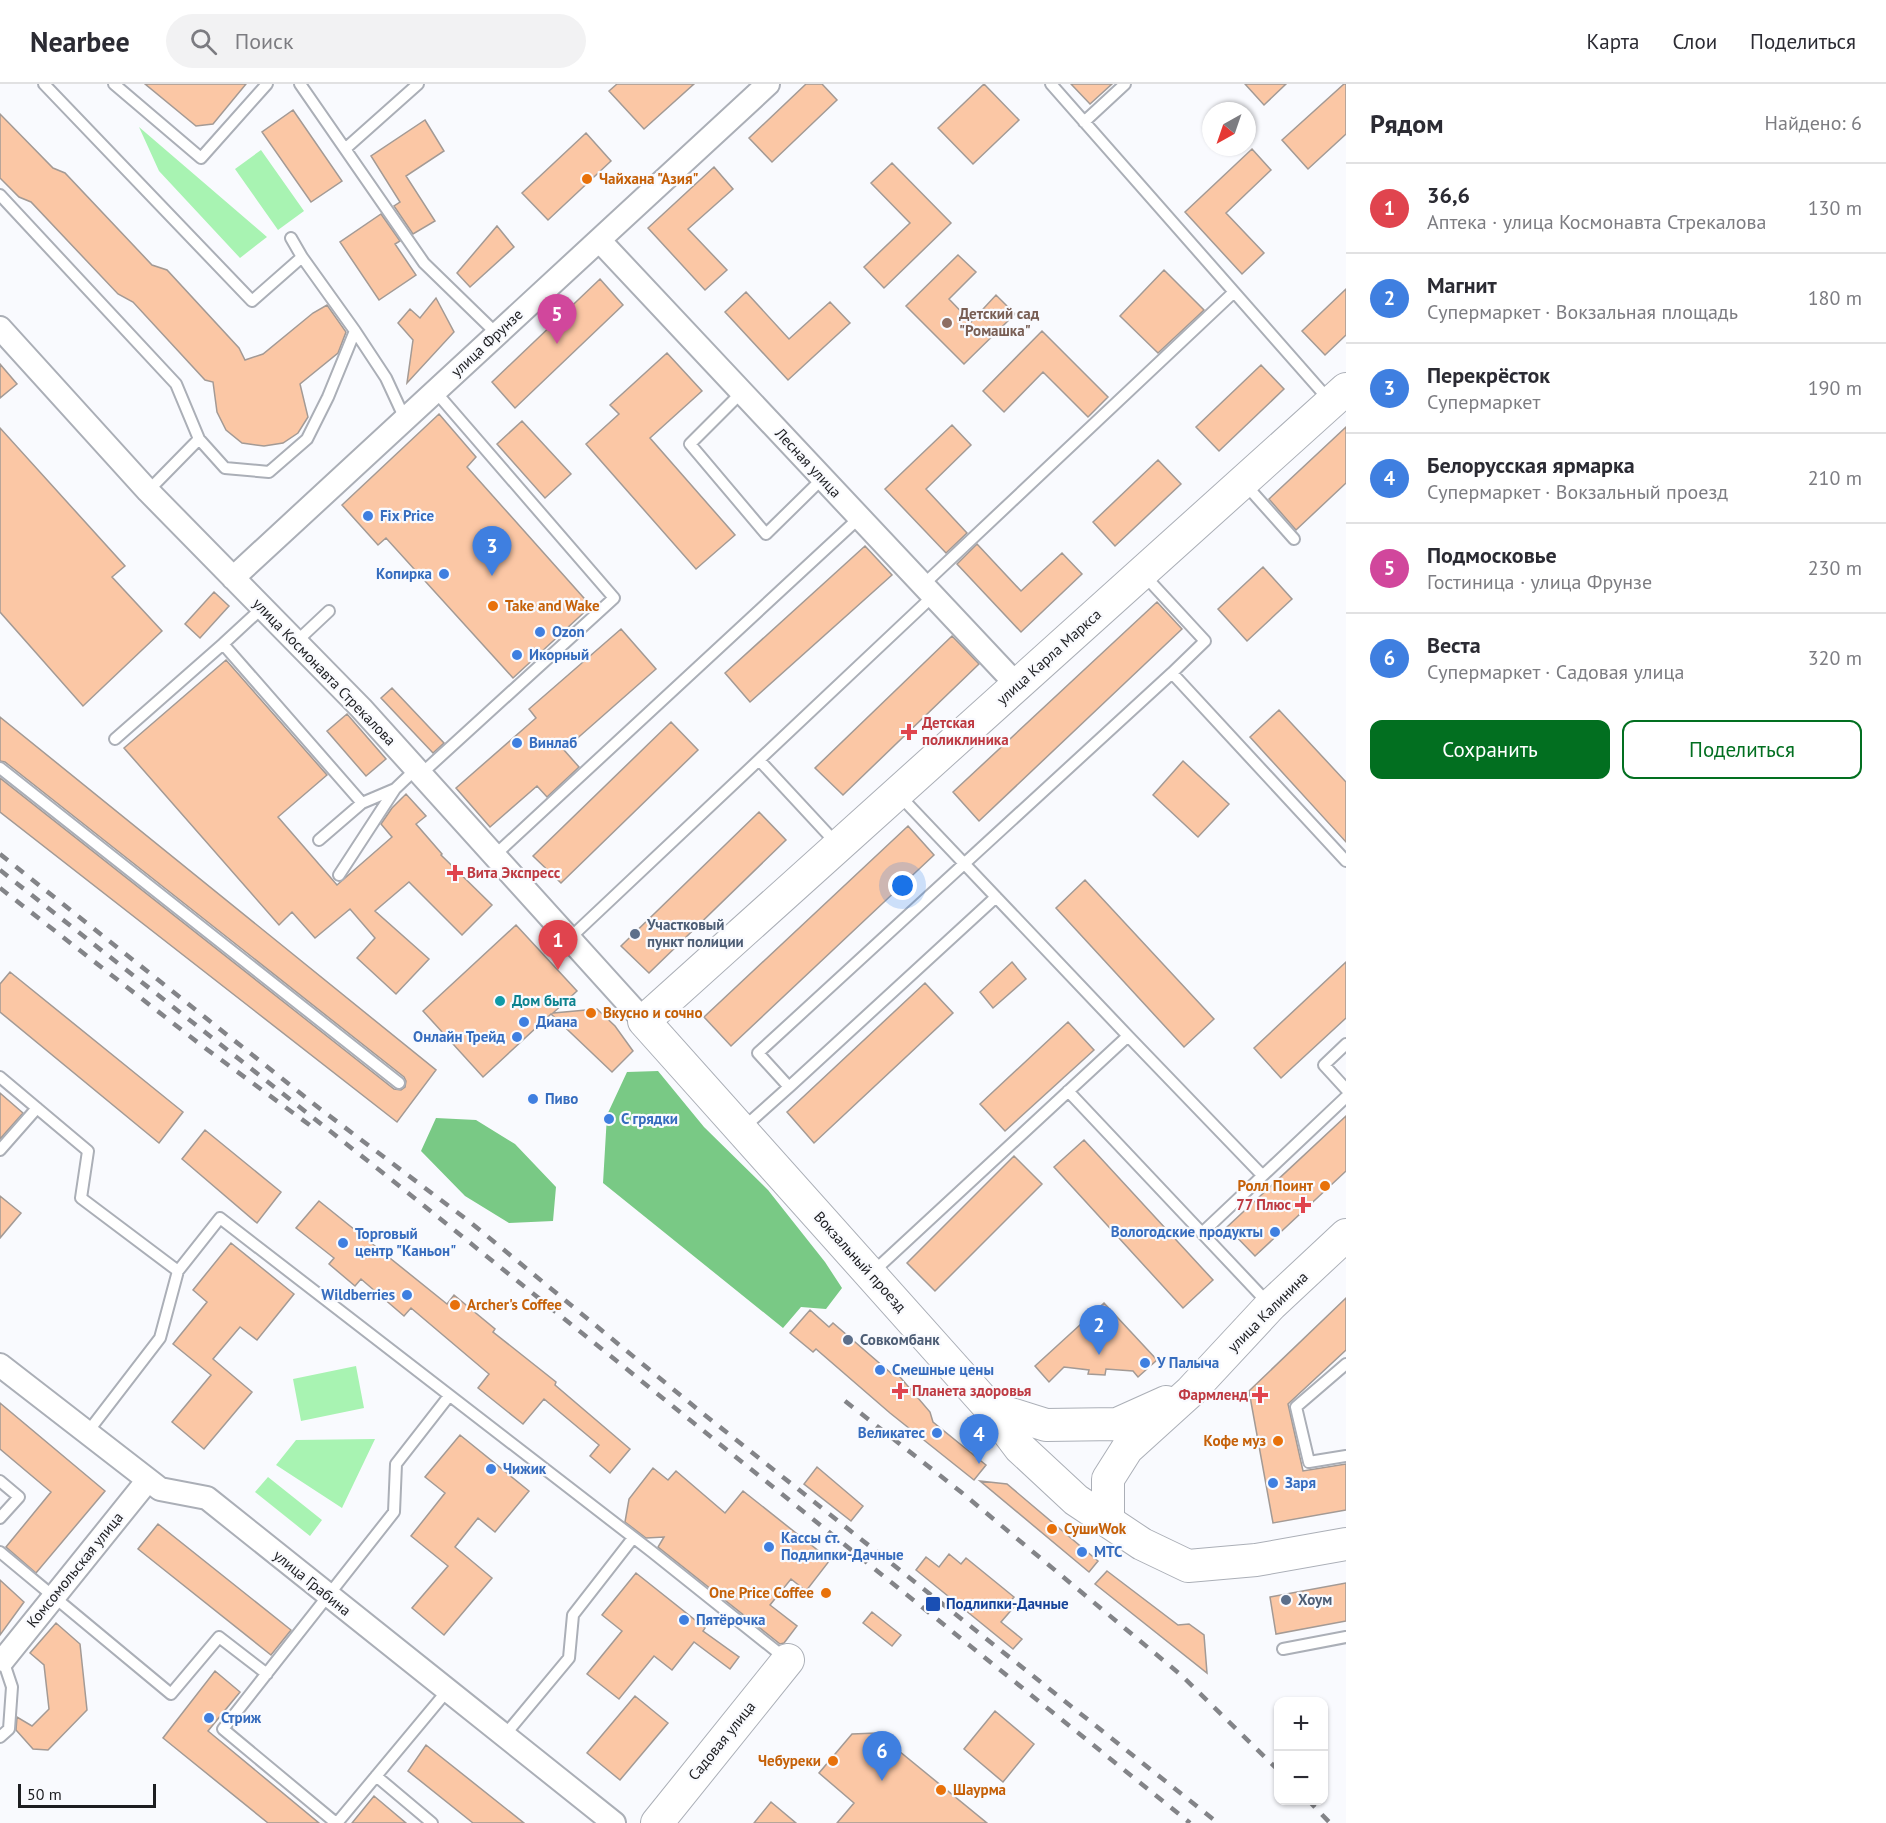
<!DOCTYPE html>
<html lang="ru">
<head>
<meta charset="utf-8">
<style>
  :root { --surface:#fff; --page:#f2f2f3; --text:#2b2b33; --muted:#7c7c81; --line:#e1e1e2; --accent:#026f20 }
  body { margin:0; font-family:"PT Sans",sans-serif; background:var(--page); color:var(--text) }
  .controls { position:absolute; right:18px; bottom:18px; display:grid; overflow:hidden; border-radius:12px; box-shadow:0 2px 4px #0004 }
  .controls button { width:54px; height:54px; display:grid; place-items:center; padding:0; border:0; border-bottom:2px solid var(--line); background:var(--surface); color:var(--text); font:30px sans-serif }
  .compass { position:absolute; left:1202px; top:18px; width:54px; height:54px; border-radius:50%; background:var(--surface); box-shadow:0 2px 4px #0004; rotate:220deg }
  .scale { position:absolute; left:18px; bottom:15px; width:138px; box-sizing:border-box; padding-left:6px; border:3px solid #1d1e21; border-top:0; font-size:16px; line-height:21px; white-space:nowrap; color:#1d1e21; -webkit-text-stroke:4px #f9fafe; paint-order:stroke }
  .you { position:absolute; left:903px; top:802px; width:21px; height:21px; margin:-15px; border:4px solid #fff; border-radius:50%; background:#1a73e8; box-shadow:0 0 0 9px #1a73e833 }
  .badge { display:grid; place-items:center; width:39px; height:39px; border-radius:50%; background:var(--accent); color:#fff; font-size:20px; font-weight:700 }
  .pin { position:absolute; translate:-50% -50px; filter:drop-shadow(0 2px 3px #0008) }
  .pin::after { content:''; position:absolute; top:32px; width:21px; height:18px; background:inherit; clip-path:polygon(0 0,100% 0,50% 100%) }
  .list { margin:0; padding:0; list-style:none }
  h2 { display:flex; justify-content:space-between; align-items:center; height:78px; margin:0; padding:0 24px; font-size:26px }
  h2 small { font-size:20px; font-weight:400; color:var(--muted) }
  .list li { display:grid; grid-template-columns:39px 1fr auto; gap:18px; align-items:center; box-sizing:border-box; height:90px; padding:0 24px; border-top:2px solid var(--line) }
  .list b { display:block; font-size:22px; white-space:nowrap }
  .list p { margin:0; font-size:20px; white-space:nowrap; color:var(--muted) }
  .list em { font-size:20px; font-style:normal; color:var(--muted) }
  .actions { display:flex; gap:12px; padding:18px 24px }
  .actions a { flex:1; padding:14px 0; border:2px solid var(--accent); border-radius:12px; text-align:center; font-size:21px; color:var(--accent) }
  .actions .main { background:var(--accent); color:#fff }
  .icon { flex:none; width:33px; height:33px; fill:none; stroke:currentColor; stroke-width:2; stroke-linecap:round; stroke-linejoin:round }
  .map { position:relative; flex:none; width:1346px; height:1739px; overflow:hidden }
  header { display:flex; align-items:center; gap:36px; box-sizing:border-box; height:84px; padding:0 30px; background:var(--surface); border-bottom:2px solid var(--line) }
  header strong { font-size:28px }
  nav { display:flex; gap:33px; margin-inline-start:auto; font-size:21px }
  .search { width:420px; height:54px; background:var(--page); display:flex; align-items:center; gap:15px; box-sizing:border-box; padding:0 21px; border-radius:33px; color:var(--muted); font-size:22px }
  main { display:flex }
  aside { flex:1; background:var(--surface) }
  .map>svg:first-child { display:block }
  .green { fill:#a8f3b2 }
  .forest { fill:#79c985 }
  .building { fill:#fbc7a5; stroke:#a39a95; stroke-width:1.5 }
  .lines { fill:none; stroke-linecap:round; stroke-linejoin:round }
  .lane-casing { stroke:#abafb7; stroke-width:14 }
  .street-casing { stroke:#abafb7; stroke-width:26 }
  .secondary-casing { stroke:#abafb7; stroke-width:34 }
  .lane { stroke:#fff; stroke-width:10 }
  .street { stroke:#fff; stroke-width:22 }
  .secondary { stroke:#fff; stroke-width:32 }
  .rail { stroke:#838488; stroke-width:4.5; stroke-dasharray:10 10; stroke-linecap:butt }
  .food-dot { fill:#e8710a; stroke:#f9fafe; stroke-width:2 }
  .education-dot { fill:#8d6e63; stroke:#f9fafe; stroke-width:2 }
  .shop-dot { fill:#3f7fe0; stroke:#f9fafe; stroke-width:2 }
  .health-dot { fill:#e0444e; stroke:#f9fafe; stroke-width:2 }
  .service-dot { fill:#5c6f8a; stroke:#f9fafe; stroke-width:2 }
  .culture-dot { fill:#0f9aa8; stroke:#f9fafe; stroke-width:2 }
  .transit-dot { fill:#1a4fb4; stroke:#f9fafe; stroke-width:2 }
  .labels { text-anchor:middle; stroke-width:4.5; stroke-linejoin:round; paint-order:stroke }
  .food-label { font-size:15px; font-weight:bold; fill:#c56008; stroke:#f9fafe; text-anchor:start }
  .education-label { font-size:15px; font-weight:bold; fill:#785e54; stroke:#f9fafe; text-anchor:start }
  .street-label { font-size:15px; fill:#1d1e21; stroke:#f9fafe }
  .shop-label { font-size:15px; font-weight:bold; fill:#366cbe; stroke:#f9fafe; text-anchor:start }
  .health-label { font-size:15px; font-weight:bold; fill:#be3a42; stroke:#f9fafe; text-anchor:start }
  .service-label { font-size:15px; font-weight:bold; fill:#4e5e75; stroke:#f9fafe; text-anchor:start }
  .culture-label { font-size:15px; font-weight:bold; fill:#0d838f; stroke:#f9fafe; text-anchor:start }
  .transit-label { font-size:15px; font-weight:bold; fill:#164399; stroke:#f9fafe; text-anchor:start }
</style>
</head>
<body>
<header>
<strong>Nearbee</strong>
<div class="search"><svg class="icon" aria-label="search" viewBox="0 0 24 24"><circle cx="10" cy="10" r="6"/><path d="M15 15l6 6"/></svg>Поиск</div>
<nav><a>Карта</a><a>Слои</a><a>Поделиться</a></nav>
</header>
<main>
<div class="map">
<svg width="1346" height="1739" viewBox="0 0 1346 1739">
  <rect width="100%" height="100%" fill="#f9fafe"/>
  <path class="green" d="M139 43 267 153 240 174 159 87Z
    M261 66 304 127 278 146 235 85Z
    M356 1282 364 1324 301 1337 293 1295Z
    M375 1355 342 1424 276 1381 296 1356Z
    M268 1393 322 1436 310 1452 255 1408Z"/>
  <path class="forest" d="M658 987 704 1043 768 1106 825 1178 842 1204 826 1225 801 1223 783 1244 603 1099 607 1031 627 988Z
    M436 1034 476 1036 515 1060 556 1103 553 1137 509 1139 465 1112 421 1067Z"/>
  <path class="building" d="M145 0H246L213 40 196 42Z
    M617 0H694L644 45 609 7Z
    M806 0H822L837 16 772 78 749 54Z
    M984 0 1019 36 973 80 938 44Z
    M1071 0H1112L1090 20Z
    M1245 0H1286L1264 21Z
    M1344 0H1346V50L1308 85 1282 56Z
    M293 26 342 97 311 118 262 48Z
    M0 30 53 84 65 89 152 181 167 186 239 264 245 276 263 270 313 229 327 221 346 248 338 269 300 300 308 333 298 349 283 359 264 362 242 359 226 346 217 328 213 298 205 296 133 218 118 210 31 118 19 113 0 94Z
    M425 36 444 67 406 92 435 137 413 150 394 122 400 118 371 72Z
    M586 49 611 77 548 136 522 109Z
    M1252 65 1271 86 1226 129 1264 169 1242 190 1185 128Z
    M892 79 951 139 884 204 864 183 910 139 871 99Z
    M714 83 733 105 688 145 727 186 705 206 648 144Z
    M381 130 400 157 395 160 416 191 379 216 340 158Z
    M497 142 514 163 470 203 457 189Z
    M958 171 976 188 949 215 971 238 996 211 1015 230 964 280 906 222Z
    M1164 186 1204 226 1158 269 1120 232Z
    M600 195 623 221 515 324 492 298Z
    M1346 205V251L1325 271 1302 247Z
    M746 208 789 255 830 218 850 239 788 296 725 228Z
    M436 214 454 248 407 299 413 256 398 239 410 225 420 234Z
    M1042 247 1108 313 1088 333 1043 288 1004 328 983 307Z
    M667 269 702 307 650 354 735 451 696 485 586 360 619 330 610 321Z
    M0 280 17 300 0 314Z
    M1261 281 1284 305 1219 367 1196 343Z
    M439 330 476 373 467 383 591 522 513 594 386 454 378 461 342 421Z
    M522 337 571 390 545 414 497 360Z
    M952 341 971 361 926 405 967 449 946 469 885 405Z
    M1346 343V399L1296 446 1269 415Z
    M0 344 125 482 112 493 162 547 83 622 0 528Z
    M1158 376 1181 400 1115 462 1093 438Z
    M977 460 1021 507 1062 469 1082 490 1021 548 957 480Z
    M865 462 892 491 750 618 725 589Z
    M1263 483 1292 515 1247 557 1218 525Z
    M214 508 229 522 200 554 185 540Z
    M1157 518 1182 545 979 737 953 708Z
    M621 545 656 585 564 666 579 683 547 713 537 702 490 743 456 704 536 634 529 625Z
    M952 552 979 580 843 711 815 684Z
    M226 576 327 691 278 733 337 801 392 753 381 740 392 724 406 710 426 732 416 740 442 770 441 771 492 821 462 851 409 798 375 827 429 875 396 910 357 874 375 854 350 825 315 854 292 828 279 841 124 664Z
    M392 604 444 659 433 669 381 614Z
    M1279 626 1346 698V758L1250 653Z
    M347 630 386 675 366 692 327 647Z
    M0 633 436 986 397 1038 0 728V694L394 1005 401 1006 405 1003 406 997 404 993 5 678 0 677Z
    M671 638 698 666 561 799 533 772Z
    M1183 677 1229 720 1198 753 1153 711Z
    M759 728 786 756 649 889 621 862Z
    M908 742 934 771 731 962 704 933Z
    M1085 796 1214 935 1184 963 1056 824Z
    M516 841 577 907 553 929 597 925 615 942 633 967 612 988 551 930 483 993 423 927Z
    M1012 878 1026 895 993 924 980 908Z
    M1346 878V934L1281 994 1254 964Z
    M10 888 183 1028 159 1059 0 928V900Z
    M925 899 953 929 814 1059 787 1028Z
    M1068 938 1094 966 1005 1047 980 1020Z
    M0 1009 23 1029 0 1055Z
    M1346 1032V1087L1255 1172 1227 1143Z
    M205 1046 281 1108 257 1139 182 1075Z
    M1084 1056 1213 1196 1183 1224 1054 1083Z
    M1014 1072 1042 1100 935 1207 907 1179Z
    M0 1112 21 1129 0 1154Z
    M319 1117 447 1220 454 1211 495 1245 493 1248 556 1298 555 1301 630 1365 610 1389 590 1372 599 1361 544 1315 523 1340 478 1304 489 1290 411 1224 404 1232 361 1195 355 1202 329 1180 334 1174 296 1144Z
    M231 1159 294 1210 257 1256 240 1243 213 1275 252 1308 204 1365 172 1338 211 1291 173 1260 207 1218 193 1206Z
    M1346 1214V1266L1288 1320 1303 1387 1346 1380V1426L1273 1439 1249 1307Z
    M1104 1219 1157 1276 1138 1293 1133 1287 1106 1285 1105 1291 1088 1290 1089 1286 1064 1283 1049 1298 1035 1282Z
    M810 1226 829 1243 833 1239 892 1290 895 1287 930 1328 933 1338 986 1381 974 1396 890 1329 816 1265 813 1268 790 1249Z
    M0 1319 105 1407 36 1489 6 1463 51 1408 0 1365Z
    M460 1351 529 1407 495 1448 478 1434 455 1463 492 1494 444 1551 412 1524 448 1482 411 1452 445 1409 425 1393Z
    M817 1383 863 1422 851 1437 804 1400Z
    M653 1384 668 1396 676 1387 725 1429 743 1407 830 1476 806 1507 791 1495 770 1521 797 1542 784 1559 780 1560 658 1463 664 1453 646 1454 625 1438 629 1415Z
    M980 1397 1007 1400 1098 1477 1089 1488Z
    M158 1440 291 1546 271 1571 138 1465Z
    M949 1470 961 1480 966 1474 1014 1513 1008 1520 1014 1523 1001 1538 1022 1555 1013 1565 916 1486 926 1473 939 1483Z
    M1107 1487 1178 1541 1189 1540 1204 1551 1207 1589 1095 1500Z
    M636 1489 705 1544 703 1547 739 1573 730 1585 694 1558 672 1586 654 1572 619 1615 587 1590 622 1547 602 1531Z
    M0 1496 24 1518 0 1551Z
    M1346 1499V1537L1276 1550 1270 1513Z
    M872 1528 901 1551 892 1562 863 1539Z
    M56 1539 80 1560 87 1626 48 1666 33 1665 16 1646 17 1633 32 1642 49 1625 44 1581 30 1569Z
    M215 1587 240 1608 208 1647 319 1739H268L163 1654Z
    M635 1612 668 1639 620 1696 587 1669Z
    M995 1627 1034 1660 1003 1698 964 1665Z
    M877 1649 987 1739H837L854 1719 819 1689 852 1650Z
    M426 1661 524 1739H473L408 1687Z
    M374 1712 406 1739H352Z
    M771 1718 796 1739H754Z"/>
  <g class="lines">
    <defs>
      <path id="lane" d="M44 0 252 217 302 173 355 247 386 294 405 335
        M114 0 201 74 267 0
        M300 0 424 179 497 250
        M1051 0 1330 317
        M1084 38 1125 0
        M345 65 418 0
        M0 111 176 300 199 355 225 384 269 388 307 355 328 313 355 247
        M291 154 302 173
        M742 308 690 360 766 450 823 394
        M1245 400 1294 455
        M148 407 199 355
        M1144 491 1205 557 1172 589
        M923 501 1234 208
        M296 558 329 527
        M223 560 362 719
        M115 655 223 560 262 524
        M760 677 837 760
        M0 684 399 999
        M421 690 614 514 435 307
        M319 756 362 719 395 705
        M495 771 859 434
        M339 791 395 705 417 684
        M996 813 789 1003 758 969 1172 589 1346 777
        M570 854 933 512
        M1128 952 1262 1091
        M1346 960 1324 981 1346 1005
        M0 993 88 1067 81 1114 178 1187 220 1134 651 1467 785 1574
        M1068 1007 1202 1149
        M742 1045 789 1003
        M0 1066 37 1024
        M873 1188 1128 952 899 711
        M1269 1220 1202 1149 1346 1013
        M1346 1280 1296 1323 1309 1378 1346 1372
        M87 1349 160 1254 178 1187
        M0 1397 19 1413 0 1434
        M0 1468 171 1610 219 1553 267 1590
        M1283 1565 1346 1553
        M504 1652 569 1574 573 1531 633 1454
        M0 1653 9 1645 12 1603 3 1576
        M376 1692 432 1739
        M336 1739 223 1645 394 1428 396 1380 449 1312
        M337 1739 447 1607"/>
      <path id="street" d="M599 156 1017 601
        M0 244 148 407 361 624 644 937
        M233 494 768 0
        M0 1281 160 1405 207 1414 614 1739
        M3 1576 148 1396"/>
      <path id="secondary" d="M1346 305 644 937 989 1323 1020 1364 1076 1416 1142 1460 1188 1482 1256 1476 1346 1460
        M989 1323 1046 1341 1117 1340 1166 1318
        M1108 1437V1395L1127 1365 1191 1307 1271 1221 1346 1151
        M657 1739 788 1576"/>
    </defs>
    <use href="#lane" class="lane-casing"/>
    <use href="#street" class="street-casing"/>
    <use href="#secondary" class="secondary-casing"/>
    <use href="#lane" class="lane"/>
    <use href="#street" class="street"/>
    <use href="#secondary" class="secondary"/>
    <path class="rail" d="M0 770 319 1024 470 1138 696 1324 1218 1739
      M0 786 402 1104 1190 1739
      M0 804 201 961 315 1045
      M845 1317 961 1408 1181 1591 1278 1686
      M1308 1716 1330 1739"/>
  </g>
  <g class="food-dot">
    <circle cx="587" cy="95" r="6"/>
    <circle cx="493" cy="522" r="6"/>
    <circle cx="591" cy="929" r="6"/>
    <circle cx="1325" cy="1102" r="6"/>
    <circle cx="455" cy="1221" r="6"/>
    <circle cx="1278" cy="1357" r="6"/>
    <circle cx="1052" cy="1445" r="6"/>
    <circle cx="826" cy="1509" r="6"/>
    <circle cx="833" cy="1677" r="6"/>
    <circle cx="941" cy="1706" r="6"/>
  </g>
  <circle class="education-dot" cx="947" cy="239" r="6"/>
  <g class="shop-dot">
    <circle cx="368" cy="432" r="6"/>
    <circle cx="444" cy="490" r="6"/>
    <circle cx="540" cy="548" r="6"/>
    <circle cx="517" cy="571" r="6"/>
    <circle cx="517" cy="659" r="6"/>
    <circle cx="524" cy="938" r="6"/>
    <circle cx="517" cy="953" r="6"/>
    <circle cx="533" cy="1015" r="6"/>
    <circle cx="609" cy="1035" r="6"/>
    <circle cx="1275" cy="1148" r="6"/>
    <circle cx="343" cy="1159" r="6"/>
    <circle cx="407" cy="1211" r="6"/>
    <circle cx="1145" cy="1279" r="6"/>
    <circle cx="880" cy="1286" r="6"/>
    <circle cx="937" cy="1349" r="6"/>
    <circle cx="491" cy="1385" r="6"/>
    <circle cx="1273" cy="1399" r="6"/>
    <circle cx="769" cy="1463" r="6"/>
    <circle cx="1082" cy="1468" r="6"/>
    <circle cx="684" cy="1536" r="6"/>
    <circle cx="209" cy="1634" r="6"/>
  </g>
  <g class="health-dot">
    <path d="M906 639h6v6h6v6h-6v6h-6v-6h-6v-6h6z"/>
    <path d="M452 780h6v6h6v6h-6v6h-6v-6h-6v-6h6z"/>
    <path d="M1300 1112h6v6h6v6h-6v6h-6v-6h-6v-6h6z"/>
    <path d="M897 1298h6v6h6v6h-6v6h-6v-6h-6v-6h6z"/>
    <path d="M1257 1302h6v6h6v6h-6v6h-6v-6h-6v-6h6z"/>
  </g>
  <g class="service-dot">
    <circle cx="635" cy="850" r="6"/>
    <circle cx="848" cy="1256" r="6"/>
    <circle cx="1286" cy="1516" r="6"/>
  </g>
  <circle class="culture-dot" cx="500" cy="917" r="6"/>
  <rect class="transit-dot" x="925" y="1512" width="16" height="16" rx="3"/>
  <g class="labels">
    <g class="food-label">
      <text x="599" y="100">Чайхана "Азия"</text>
      <text x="505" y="527">Take and Wake</text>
      <text x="603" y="934">Вкусно и сочно</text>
      <text x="1313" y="1107" text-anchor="end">Ролл Поинт</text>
      <text x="467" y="1226">Archer's Coffee</text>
      <text x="1266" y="1362" text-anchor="end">Кофе муз</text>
      <text x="1064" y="1450">СушиWok</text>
      <text x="814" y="1514" text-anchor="end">One Price Coffee</text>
      <text x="821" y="1682" text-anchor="end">Чебуреки</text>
      <text x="953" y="1711">Шаурма</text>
    </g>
    <g class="education-label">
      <text x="959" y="235">Детский сад<tspan x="959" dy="17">"Ромашка"</tspan></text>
    </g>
    <g class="street-label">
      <text transform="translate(487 259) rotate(-43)" y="5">улица Фрунзе</text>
      <text transform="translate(808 379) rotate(47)" y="5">Лесная улица</text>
      <text transform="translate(1049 573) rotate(-42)" y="5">улица Карла Маркса</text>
      <text transform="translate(324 588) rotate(46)" y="5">улица Космонавта Стрекалова</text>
      <text transform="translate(860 1178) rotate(48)" y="5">Вокзальный проезд</text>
      <text transform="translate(1268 1228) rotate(-45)" y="5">улица Калинина</text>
      <text transform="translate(75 1486) rotate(-51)" y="5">Комсомольская улица</text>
      <text transform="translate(312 1499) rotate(39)" y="5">улица Грабина</text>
      <text transform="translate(722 1657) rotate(-51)" y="5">Садовая улица</text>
    </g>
    <g class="shop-label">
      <text x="380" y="437">Fix Price</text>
      <text x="432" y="495" text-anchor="end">Копирка</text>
      <text x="552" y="553">Ozon</text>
      <text x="529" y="576">Икорный</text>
      <text x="529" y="664">Винлаб</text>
      <text x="536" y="943">Диана</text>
      <text x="505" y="958" text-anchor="end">Онлайн Трейд</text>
      <text x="545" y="1020">Пиво</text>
      <text x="621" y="1040">С грядки</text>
      <text x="1263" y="1153" text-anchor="end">Вологодские продукты</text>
      <text x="355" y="1155">Торговый<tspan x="355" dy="17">центр "Каньон"</tspan></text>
      <text x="395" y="1216" text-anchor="end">Wildberries</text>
      <text x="1157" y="1284">У Палыча</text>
      <text x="892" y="1291">Смешные цены</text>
      <text x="925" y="1354" text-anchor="end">Великатес</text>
      <text x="503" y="1390">Чижик</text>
      <text x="1285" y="1404">Заря</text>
      <text x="781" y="1459">Кассы ст.<tspan x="781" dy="17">Подлипки-Дачные</tspan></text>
      <text x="1094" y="1473">МТС</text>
      <text x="696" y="1541">Пятёрочка</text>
      <text x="221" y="1639">Стриж</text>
    </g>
    <g class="health-label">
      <text x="922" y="644">Детская<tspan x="922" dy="17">поликлиника</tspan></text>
      <text x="467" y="794">Вита Экспресс</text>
      <text x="1291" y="1126" text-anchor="end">77 Плюс</text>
      <text x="912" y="1312">Планета здоровья</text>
      <text x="1248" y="1316" text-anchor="end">Фармленд</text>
    </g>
    <g class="service-label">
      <text x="647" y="846">Участковый<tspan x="647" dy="17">пункт полиции</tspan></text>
      <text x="860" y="1261">Совкомбанк</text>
      <text x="1298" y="1521">Хоум</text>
    </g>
    <g class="culture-label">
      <text x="512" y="922">Дом быта</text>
    </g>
    <g class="transit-label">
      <text x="946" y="1525">Подлипки-Дачные</text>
    </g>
  </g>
</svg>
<div class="controls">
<button>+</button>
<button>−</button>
</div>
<svg class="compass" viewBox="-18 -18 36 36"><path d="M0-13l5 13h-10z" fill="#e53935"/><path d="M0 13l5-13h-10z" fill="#7c7c81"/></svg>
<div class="scale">50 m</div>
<div class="you"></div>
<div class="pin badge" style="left:558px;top:886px;background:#e0444e">1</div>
<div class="pin badge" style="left:1099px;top:1271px;background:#3f7fe0">2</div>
<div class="pin badge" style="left:492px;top:492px;background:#3f7fe0">3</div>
<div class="pin badge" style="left:979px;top:1380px;background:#3f7fe0">4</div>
<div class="pin badge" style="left:557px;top:260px;background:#d1479c">5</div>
<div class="pin badge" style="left:882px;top:1697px;background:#3f7fe0">6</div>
</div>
<aside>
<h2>Рядом<small>Найдено: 6</small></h2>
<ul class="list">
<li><span class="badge" style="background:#e0444e">1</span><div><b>36,6</b><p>Аптека · улица Космонавта Стрекалова</p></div><em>130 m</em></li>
<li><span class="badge" style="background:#3f7fe0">2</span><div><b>Магнит</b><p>Супермаркет · Вокзальная площадь</p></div><em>180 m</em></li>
<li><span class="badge" style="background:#3f7fe0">3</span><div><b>Перекрёсток</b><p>Супермаркет</p></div><em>190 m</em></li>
<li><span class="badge" style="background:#3f7fe0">4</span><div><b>Белорусская ярмарка</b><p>Супермаркет · Вокзальный проезд</p></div><em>210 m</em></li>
<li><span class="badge" style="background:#d1479c">5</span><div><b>Подмосковье</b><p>Гостиница · улица Фрунзе</p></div><em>230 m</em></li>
<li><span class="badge" style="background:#3f7fe0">6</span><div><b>Веста</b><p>Супермаркет · Садовая улица</p></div><em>320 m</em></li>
</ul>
<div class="actions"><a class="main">Сохранить</a><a>Поделиться</a></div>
</aside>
</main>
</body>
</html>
